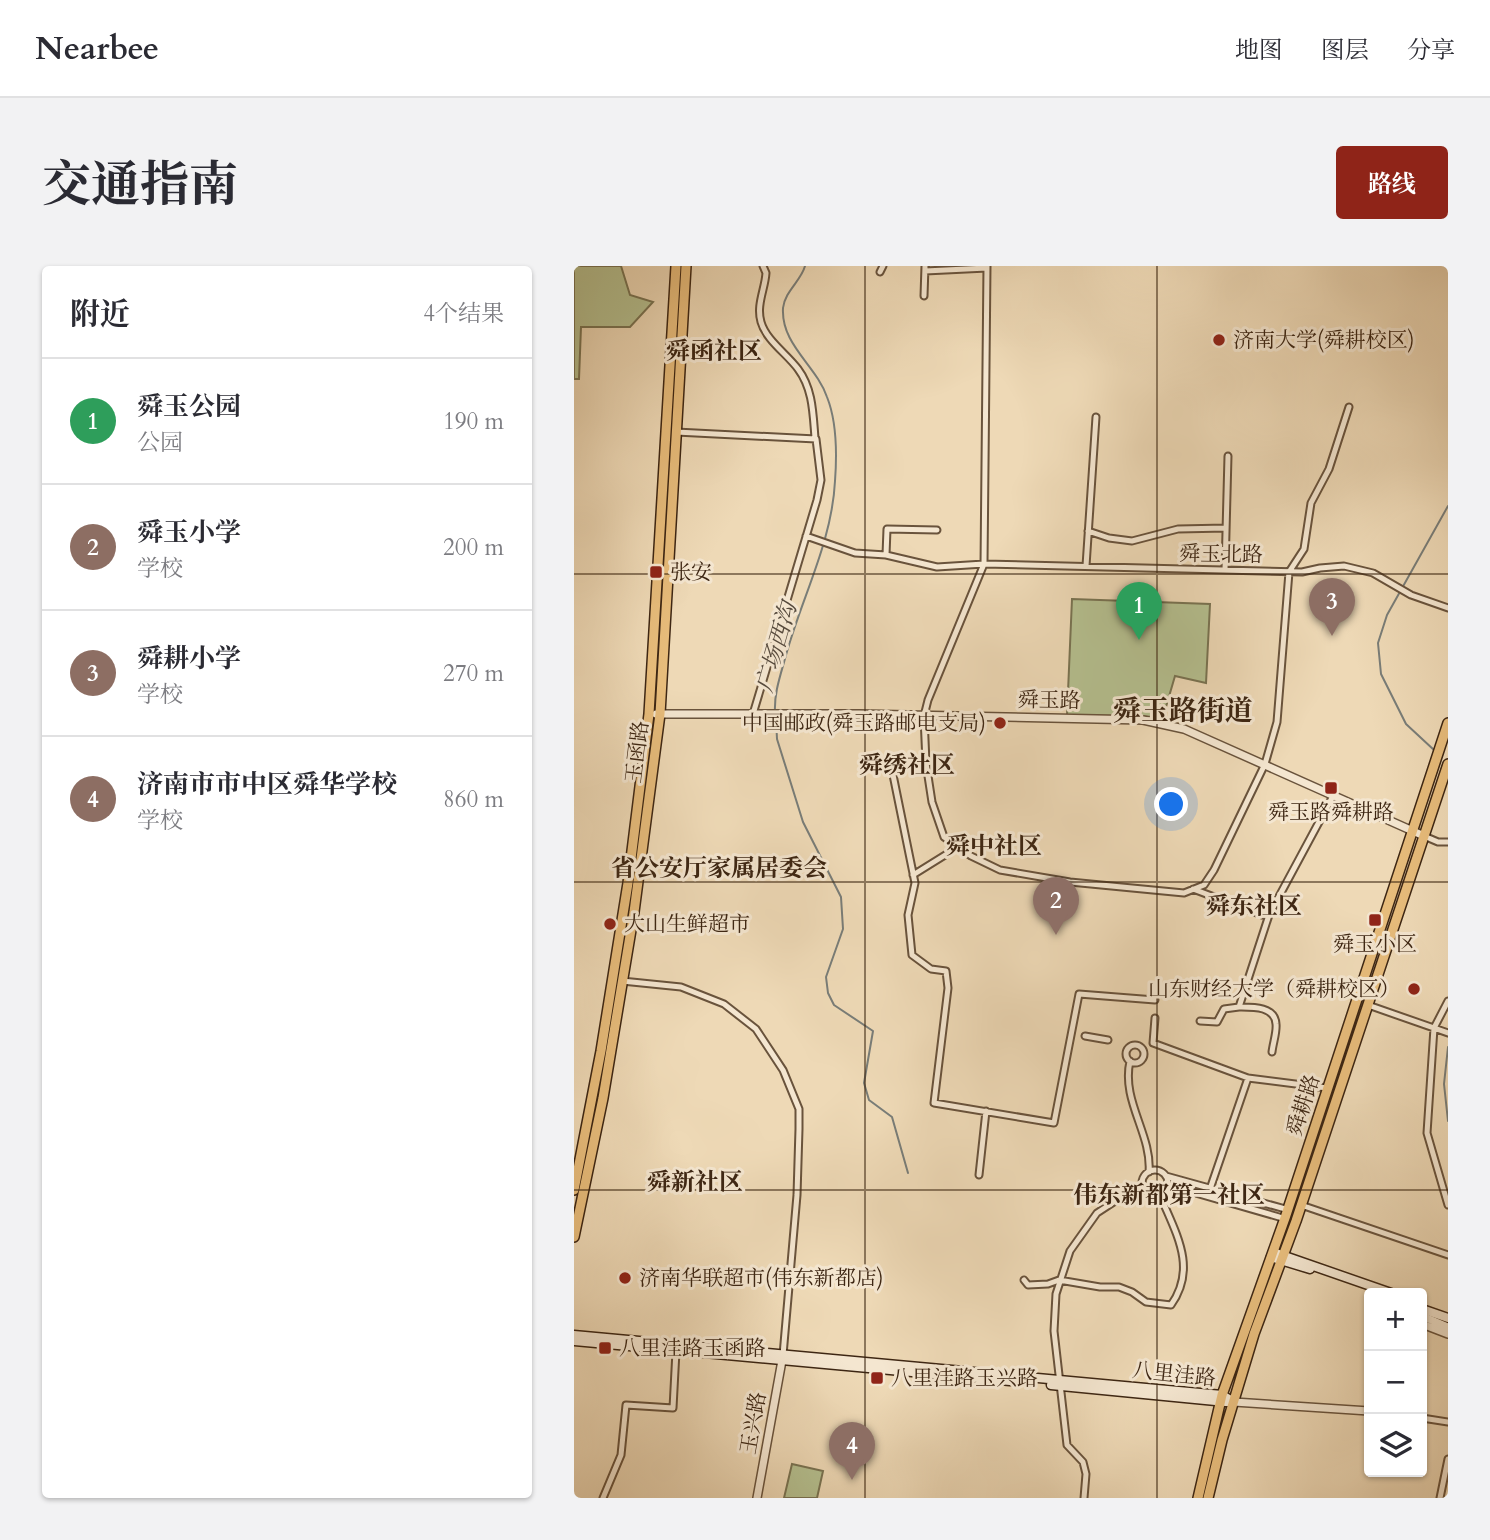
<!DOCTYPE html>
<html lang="zh">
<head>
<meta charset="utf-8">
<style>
  :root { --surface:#fff; --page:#f2f2f3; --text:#2b2b33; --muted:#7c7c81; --line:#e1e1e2; --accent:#8f2418 }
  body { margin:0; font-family:Cardo,"Noto Serif SC",serif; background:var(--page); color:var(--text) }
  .controls { position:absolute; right:21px; bottom:21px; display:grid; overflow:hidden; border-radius:7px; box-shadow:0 2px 5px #0004 }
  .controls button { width:63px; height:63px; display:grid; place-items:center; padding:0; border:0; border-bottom:2px solid var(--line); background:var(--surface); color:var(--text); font:35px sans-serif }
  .you { position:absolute; left:598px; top:539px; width:24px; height:24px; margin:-18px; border:5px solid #fff; border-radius:50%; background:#1a73e8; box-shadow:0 0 0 10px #1a73e833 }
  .badge { display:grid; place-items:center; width:46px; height:46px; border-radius:50%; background:var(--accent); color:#fff; font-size:23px; font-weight:700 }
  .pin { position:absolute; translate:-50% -58px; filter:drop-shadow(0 2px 4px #0008) }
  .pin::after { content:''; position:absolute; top:37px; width:24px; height:21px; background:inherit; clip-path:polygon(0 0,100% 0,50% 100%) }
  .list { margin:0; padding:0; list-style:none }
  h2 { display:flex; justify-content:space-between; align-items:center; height:91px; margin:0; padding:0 28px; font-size:30px }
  h2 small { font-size:23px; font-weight:400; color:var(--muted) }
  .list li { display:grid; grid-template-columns:46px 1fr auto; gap:21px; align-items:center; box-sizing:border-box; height:126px; padding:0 28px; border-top:2px solid var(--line) }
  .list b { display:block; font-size:26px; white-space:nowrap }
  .list p { margin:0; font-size:23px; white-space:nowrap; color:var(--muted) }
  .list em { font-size:23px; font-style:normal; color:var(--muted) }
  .icon { flex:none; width:38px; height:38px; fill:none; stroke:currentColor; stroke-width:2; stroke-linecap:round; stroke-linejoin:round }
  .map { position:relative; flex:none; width:874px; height:1232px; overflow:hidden; border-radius:7px }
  header { display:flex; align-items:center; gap:42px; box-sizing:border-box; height:98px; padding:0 35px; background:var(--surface); border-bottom:2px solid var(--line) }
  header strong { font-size:33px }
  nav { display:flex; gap:38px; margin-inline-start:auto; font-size:24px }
  .intro { display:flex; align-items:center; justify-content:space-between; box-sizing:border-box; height:168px; padding:0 42px }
  h1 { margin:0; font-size:49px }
  .button { padding:18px 32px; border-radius:7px; background:var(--accent); color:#fff; font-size:24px; font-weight:700 }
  main { display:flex; gap:42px; padding:0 42px }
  aside { flex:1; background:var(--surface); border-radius:7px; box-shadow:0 2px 5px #0004 }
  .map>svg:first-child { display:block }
  .green { fill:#b5c090; stroke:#797352; stroke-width:2 }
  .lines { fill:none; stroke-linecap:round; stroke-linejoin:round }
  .stream { stroke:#797d78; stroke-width:2 }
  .minor-casing { stroke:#69533c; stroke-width:9 }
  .tertiary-casing { stroke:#69533c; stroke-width:10 }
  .secondary-casing { stroke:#3d2613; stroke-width:11 }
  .primary-casing { stroke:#3d2613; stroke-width:12 }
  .minor { stroke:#f4e6d0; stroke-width:5 }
  .tertiary { stroke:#f4e6d0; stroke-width:7 }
  .secondary { stroke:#f4e6d0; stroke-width:8 }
  .primary { stroke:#e7bc7b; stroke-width:9 }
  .grid { fill:none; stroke:#3d2613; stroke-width:2; stroke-opacity:0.55 }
  .poi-dot { fill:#8f2418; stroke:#f4e6d0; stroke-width:2.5 }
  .labels { text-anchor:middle; stroke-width:6; stroke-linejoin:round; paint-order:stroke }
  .poi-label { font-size:21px; fill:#3d2613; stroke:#f4e6d0; text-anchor:start }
  .street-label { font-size:21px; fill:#3d2613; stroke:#f4e6d0 }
  .water-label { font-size:23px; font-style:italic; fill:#564a3d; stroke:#f4e6d0 }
  .quarter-label { font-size:24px; font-weight:bold; fill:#3d2613; stroke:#f4e6d0 }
  .district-label { font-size:28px; font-weight:bold; fill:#3d2613; stroke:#f4e6d0 }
</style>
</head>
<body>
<header>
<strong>Nearbee</strong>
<nav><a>地图</a><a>图层</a><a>分享</a></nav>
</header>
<div class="intro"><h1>交通指南</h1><a class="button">路线</a></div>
<main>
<aside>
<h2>附近<small>4个结果</small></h2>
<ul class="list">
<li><span class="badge" style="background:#2e9e5b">1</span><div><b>舜玉公园</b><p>公园</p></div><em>190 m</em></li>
<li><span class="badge" style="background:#8d6e63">2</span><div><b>舜玉小学</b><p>学校</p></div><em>200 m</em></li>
<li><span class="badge" style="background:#8d6e63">3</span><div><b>舜耕小学</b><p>学校</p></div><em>270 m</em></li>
<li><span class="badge" style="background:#8d6e63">4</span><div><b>济南市市中区舜华学校</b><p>学校</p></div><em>860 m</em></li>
</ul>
</aside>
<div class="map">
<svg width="874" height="1232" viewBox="0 0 874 1232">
  <rect width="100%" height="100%" fill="#eed9b6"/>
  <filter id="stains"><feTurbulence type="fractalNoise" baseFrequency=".00286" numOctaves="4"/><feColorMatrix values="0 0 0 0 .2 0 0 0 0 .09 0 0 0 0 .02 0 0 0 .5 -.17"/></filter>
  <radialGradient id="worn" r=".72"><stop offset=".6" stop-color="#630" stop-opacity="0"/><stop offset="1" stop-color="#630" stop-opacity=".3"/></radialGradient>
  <path class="green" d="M0 0H47L56 29 79 36 56 61H7L5 113H0Z
    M498 333 636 338 632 417 601 410 589 451 493 449Z
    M218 1198 249 1205 243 1232H210Z"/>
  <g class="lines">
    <path class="stream" d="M201 446C200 426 207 408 212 389 228 331 258 276 261 215 263 188 263 156 253 131 242 99 207 79 209 42 211 25 227 15 231 0
      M202 452 203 473 229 556 267 631 269 663 252 711 254 727 260 739 299 765 290 817 295 834 318 851 334 907
      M860 484 832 458 807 408 804 377 813 349 874 240
      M874 781 870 818 874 855"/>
    <defs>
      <path id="minor" d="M189 0 192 7C191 23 182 39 187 56 192 74 213 88 224 103 239 123 239 148 241 172
        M413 0 410 298 354 434 350 450 352 497 317 499 341 617 334 649 338 689 357 703 372 705 374 722 360 837 480 857 505 728 581 734
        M351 5 413 2
        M306 6 309 0
        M350 30 351 0
        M102 166 242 173 247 214 243 234 179 448
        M514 265 535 272 558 275 604 263 652 262
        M232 270 281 287 312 289 313 263 363 264
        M312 289 363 301 410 298 728 306 746 302 770 300 799 307 837 329 874 342
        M512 300 522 151
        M651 304 654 190
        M352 497 358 536 370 571 397 590 426 604 496 616 610 627 630 619 640 604 691 498 703 456 715 306 730 283 737 237 755 203 775 141
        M850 570 864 576H874
        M339 609 384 581
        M619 623 688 649H695L759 530
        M695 649 665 741C678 741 701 740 702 758 703 766 699 777 698 786
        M48 715 107 721 150 738 182 763 209 804 225 843V863L223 929 209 1089
        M874 735 860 762 853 867 874 939
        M794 739 874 767
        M581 752 579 777 674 812 753 822
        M626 755 643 756 650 743 665 741
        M511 770 534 774
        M552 788a9 9 0 1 1 18 0a9 9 0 1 1-18 0Z
        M556 795C547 835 578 868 575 906
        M568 917a13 13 0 1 1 26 0a13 13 0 1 1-26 0Z
        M405 909 412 845
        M592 910 715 944
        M594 919 712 953
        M636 923 674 812
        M727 939 874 989
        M450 1014 454 1019 474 1018 485 1014 526 1021H545L558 1026 572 1036 597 1039C624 1001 601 966 586 929
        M848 1152 874 1156
        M29 1232 47 1189 52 1139 99 1142 102 1085
        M510 1232 512 1208 509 1196 493 1179 480 1065 482 1028 496 985 523 947 552 928 570 923
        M866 1232 874 1193"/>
      <path id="tertiary" d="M82 448H285L569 454 610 463 850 570
        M848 1050 874 1061
        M848 1058 874 1068
        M660 1136 795 1145V1136
        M183 1232 209 1089"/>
      <path id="secondary" d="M699 986 817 1027
        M697 991 736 1003
        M848 1043 874 1052
        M0 1069 648 1129 660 1136
        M0 1075 436 1115
        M477 1119 652 1136"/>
      <path id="primary" d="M0 924 27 785 54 617 75 448 102 0
        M0 971 29 832 60 646 86 448 112 0
        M624 1232 648 1129 711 952 874 457
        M634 1232 648 1174 680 1068 722 955 874 498"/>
    </defs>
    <use href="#minor" class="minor-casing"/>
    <use href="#tertiary" class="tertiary-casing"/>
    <use href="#secondary" class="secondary-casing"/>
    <use href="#primary" class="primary-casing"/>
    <use href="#minor" class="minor"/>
    <use href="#tertiary" class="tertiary"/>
    <use href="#secondary" class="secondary"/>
    <use href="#primary" class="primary"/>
  </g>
  <path class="grid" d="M291 0V1232M583 0V1232M0 308H874M0 616H874M0 924H874"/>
  <g class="poi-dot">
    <circle cx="645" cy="74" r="7"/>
    <rect x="75" y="299" width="14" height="14" rx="3.5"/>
    <circle cx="426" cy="457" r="7"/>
    <rect x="750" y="515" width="14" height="14" rx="3.5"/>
    <rect x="794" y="647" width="14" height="14" rx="3.5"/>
    <circle cx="36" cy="658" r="7"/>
    <circle cx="840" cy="723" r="7"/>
    <circle cx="51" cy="1012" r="7"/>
    <rect x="24" y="1075" width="14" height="14" rx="3.5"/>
    <rect x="296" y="1105" width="14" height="14" rx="3.5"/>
  </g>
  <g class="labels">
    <g class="poi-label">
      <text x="659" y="81">济南大学(舜耕校区)</text>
      <text x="96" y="313">张安</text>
      <text x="412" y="464" text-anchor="end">中国邮政(舜玉路邮电支局)</text>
      <text x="757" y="553" text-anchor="middle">舜玉路舜耕路</text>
      <text x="50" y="665">大山生鲜超市</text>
      <text x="801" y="685" text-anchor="middle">舜玉小区</text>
      <text x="826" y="730" text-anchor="end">山东财经大学（舜耕校区）</text>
      <text x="65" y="1019">济南华联超市(伟东新都店)</text>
      <text x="45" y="1089">八里洼路玉函路</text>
      <text x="317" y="1119">八里洼路玉兴路</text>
    </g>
    <g class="street-label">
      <text transform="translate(647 288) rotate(1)" y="7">舜玉北路</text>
      <text transform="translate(475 434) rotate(1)" y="7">舜玉路</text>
      <text transform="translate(63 486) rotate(-83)" y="7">玉函路</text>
      <text transform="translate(729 839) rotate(-72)" y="7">舜耕路</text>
      <text transform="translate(600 1108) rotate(6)" y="7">八里洼路</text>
      <text transform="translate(179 1157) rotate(-80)" y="7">玉兴路</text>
    </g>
    <g class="water-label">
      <text transform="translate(202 381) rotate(-74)" y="8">广场西沟</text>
    </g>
    <g class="quarter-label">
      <text x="140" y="93">舜函社区</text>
      <text x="333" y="507">舜绣社区</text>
      <text x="420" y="588">舜中社区</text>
      <text x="145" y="610">省公安厅家属居委会</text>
      <text x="680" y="648">舜东社区</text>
      <text x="121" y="924">舜新社区</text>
      <text x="595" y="937">伟东新都第一社区</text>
    </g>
    <g class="district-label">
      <text x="609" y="454">舜玉路街道</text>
    </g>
  </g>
  <rect width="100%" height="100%" filter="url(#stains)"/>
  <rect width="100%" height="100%" fill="url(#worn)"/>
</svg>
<div class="controls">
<button>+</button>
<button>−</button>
<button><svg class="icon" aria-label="layers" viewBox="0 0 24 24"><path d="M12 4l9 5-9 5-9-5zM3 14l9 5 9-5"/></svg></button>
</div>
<div class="you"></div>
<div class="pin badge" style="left:565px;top:374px;background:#2e9e5b">1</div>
<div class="pin badge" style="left:482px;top:669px;background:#8d6e63">2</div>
<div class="pin badge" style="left:758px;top:370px;background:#8d6e63">3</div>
<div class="pin badge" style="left:278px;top:1214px;background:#8d6e63">4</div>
</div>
</main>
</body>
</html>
